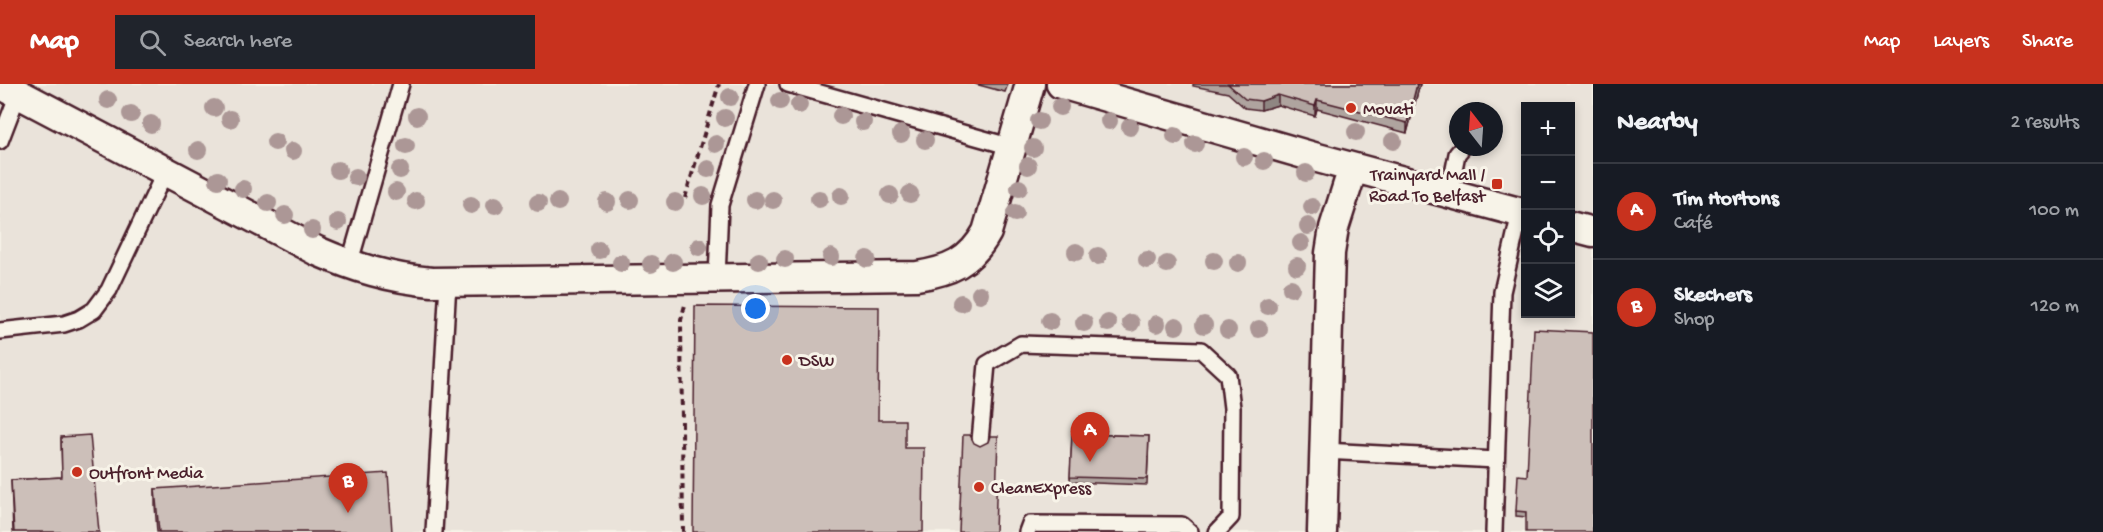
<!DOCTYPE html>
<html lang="en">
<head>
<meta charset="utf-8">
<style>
  :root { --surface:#171b24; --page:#20242c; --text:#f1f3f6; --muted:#9ea1a6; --line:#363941; --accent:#c8321e }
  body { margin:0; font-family:"Gochi Hand",sans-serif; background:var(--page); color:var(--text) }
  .controls { position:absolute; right:18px; top:18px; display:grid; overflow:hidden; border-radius:0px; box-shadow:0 3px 9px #0003 }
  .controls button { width:54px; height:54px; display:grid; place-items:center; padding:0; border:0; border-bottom:2px solid var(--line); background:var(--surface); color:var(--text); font:30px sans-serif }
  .compass { position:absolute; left:1449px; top:18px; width:54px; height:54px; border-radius:50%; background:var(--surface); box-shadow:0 3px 9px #0003; rotate:343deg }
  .you { position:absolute; left:756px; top:225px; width:21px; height:21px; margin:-15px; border:4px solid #fff; border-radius:50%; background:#1a73e8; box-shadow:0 0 0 9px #1a73e833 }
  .badge { display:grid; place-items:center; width:39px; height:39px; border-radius:50%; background:var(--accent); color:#fff; font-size:20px; font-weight:700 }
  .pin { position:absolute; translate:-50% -50px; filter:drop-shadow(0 2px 3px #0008) }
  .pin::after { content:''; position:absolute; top:32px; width:21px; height:18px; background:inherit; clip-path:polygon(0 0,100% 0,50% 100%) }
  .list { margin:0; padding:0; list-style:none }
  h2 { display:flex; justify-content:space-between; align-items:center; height:78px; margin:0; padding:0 24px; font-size:26px }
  h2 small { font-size:20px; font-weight:400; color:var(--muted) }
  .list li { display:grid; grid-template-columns:39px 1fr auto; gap:18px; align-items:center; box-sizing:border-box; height:96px; padding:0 24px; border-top:2px solid var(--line) }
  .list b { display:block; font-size:22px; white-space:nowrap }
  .list p { margin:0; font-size:20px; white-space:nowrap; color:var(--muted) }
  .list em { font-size:20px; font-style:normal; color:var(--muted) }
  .icon { flex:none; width:33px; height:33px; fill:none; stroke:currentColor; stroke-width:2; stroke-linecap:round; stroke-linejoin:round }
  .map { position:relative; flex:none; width:1593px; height:448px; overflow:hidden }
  header { display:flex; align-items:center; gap:36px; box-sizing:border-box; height:84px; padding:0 30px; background:var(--accent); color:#fff }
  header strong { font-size:28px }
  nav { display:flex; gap:33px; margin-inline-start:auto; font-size:21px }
  .search { width:420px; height:54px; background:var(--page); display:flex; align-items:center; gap:15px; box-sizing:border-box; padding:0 21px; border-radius:0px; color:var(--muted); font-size:22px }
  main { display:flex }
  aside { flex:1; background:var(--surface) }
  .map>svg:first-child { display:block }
  .built { fill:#eae3da; fill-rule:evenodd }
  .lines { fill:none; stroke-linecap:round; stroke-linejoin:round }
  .lane-casing { stroke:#4a1f2b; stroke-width:20 }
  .street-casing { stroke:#4a1f2b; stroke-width:33 }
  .path { stroke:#4a1f2b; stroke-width:4; stroke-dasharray:6 4.5; stroke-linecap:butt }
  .lane { stroke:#f7f3e8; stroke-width:15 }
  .street { stroke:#f7f3e8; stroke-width:28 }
  .tree { fill:#ac9796 }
  .wall { fill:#afa49f; stroke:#4a1f2b; stroke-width:1.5 }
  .shaded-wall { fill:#8f8682; stroke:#4a1f2b; stroke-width:1.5 }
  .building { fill:#ccbfb9; stroke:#4a1f2b; stroke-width:1.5 }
  .poi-dot { fill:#c8321e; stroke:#f7f3e8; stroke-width:2 }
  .labels { text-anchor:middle; stroke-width:6; stroke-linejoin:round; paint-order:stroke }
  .poi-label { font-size:18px; fill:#4a1f2b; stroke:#f7f3e8; text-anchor:start }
</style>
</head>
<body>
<header>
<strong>Map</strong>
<div class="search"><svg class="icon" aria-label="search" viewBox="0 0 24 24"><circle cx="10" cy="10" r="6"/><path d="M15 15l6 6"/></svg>Search here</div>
<nav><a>Map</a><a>Layers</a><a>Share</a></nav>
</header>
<main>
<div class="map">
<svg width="1593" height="448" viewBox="0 0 1593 448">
  <rect width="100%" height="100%" fill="#f7f3e8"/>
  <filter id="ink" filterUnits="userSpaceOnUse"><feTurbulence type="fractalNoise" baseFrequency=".0167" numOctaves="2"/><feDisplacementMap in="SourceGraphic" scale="12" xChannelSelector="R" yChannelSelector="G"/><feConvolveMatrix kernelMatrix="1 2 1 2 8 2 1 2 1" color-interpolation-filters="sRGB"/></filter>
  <g filter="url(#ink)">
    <path class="built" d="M0 0H1593V448H0ZM1526 22H1570V230H1526ZM1458 27H1494V63H1458Z"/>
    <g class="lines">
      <defs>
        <path id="lane" d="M788 0 1012 63
          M0 57 18 10
          M1449 110 1457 70 1463 63
          M349 181 401 0
          M717 194 720 121 757 0
          M0 247 64 240 79 235 94 226 109 206 165 88
          M980 357 987 280 1021 260 1201 266 1228 291 1232 324 1231 433 1217 448
          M1324 367 1496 376
          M434 448 448 198
          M1027 448 1030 440 1182 441 1190 448
          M1494 448 1502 208 1520 129"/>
        <path id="street" d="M0 0 317 167C356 184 389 194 432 198L917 192C949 187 970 179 987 148L1030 0
          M1061 0 1314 73 1526 130
          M1570 142 1593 148
          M1322 448 1330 169 1334 144 1353 84"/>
      </defs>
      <use href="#lane" class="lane-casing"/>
      <use href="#street" class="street-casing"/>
      <path class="path" d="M685 114 719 0
        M683 448 681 236 685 221"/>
      <use href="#lane" class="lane"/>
      <use href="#street" class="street"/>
    </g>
    <g class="tree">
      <circle cx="730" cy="13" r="9"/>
      <circle cx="108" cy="16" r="9"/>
      <circle cx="780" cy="17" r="9"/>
      <circle cx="799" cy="21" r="9"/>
      <circle cx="1060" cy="23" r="9"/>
      <circle cx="214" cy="24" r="9"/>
      <circle cx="131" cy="30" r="9"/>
      <circle cx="417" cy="32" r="9"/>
      <circle cx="841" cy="32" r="9"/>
      <circle cx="725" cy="34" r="9"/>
      <circle cx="230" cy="35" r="9"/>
      <circle cx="1039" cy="37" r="9"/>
      <circle cx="1109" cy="37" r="9"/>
      <circle cx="863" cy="38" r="9"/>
      <circle cx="151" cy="40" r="9"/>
      <circle cx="1130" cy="43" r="9"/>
      <circle cx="1356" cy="48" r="9"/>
      <circle cx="901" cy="50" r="9"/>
      <circle cx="1175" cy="52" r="9"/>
      <circle cx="925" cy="56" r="9"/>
      <circle cx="1393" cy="57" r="9"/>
      <circle cx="275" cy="58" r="9"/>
      <circle cx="716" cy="60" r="9"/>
      <circle cx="1195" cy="60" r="9"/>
      <circle cx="406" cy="62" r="9"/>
      <circle cx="1033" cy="64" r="9"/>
      <circle cx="198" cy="66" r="9"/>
      <circle cx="293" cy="67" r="9"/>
      <circle cx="1244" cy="73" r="9"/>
      <circle cx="1264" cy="77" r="9"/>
      <circle cx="1028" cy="82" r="9"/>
      <circle cx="708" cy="85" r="9"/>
      <circle cx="338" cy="86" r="9"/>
      <circle cx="400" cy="86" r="9"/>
      <circle cx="1306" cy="89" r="9"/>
      <circle cx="356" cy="93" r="9"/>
      <circle cx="218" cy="96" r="9"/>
      <circle cx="1019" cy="104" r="9"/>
      <circle cx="243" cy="105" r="9"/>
      <circle cx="396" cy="108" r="9"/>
      <circle cx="910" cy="110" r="9"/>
      <circle cx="890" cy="111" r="9"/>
      <circle cx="703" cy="112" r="9"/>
      <circle cx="841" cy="112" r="9"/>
      <circle cx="819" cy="115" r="9"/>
      <circle cx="630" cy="116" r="9"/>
      <circle cx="755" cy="116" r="9"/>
      <circle cx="773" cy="116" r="9"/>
      <circle cx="416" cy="117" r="9"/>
      <circle cx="558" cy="118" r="9"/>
      <circle cx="607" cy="118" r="9"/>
      <circle cx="675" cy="118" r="9"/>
      <circle cx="268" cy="119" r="9"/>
      <circle cx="538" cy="119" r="9"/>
      <circle cx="471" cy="121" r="9"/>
      <circle cx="495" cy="121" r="9"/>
      <circle cx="1312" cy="123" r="9"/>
      <circle cx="1015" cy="129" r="9"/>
      <circle cx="285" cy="131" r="9"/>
      <circle cx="338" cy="138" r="9"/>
      <circle cx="1308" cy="142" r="9"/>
      <circle cx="312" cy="146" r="9"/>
      <circle cx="1301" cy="159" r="9"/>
      <circle cx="699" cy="163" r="9"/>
      <circle cx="599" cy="166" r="9"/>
      <circle cx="1076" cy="168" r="9"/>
      <circle cx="1098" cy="172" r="9"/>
      <circle cx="831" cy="173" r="9"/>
      <circle cx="785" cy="175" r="9"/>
      <circle cx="867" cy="175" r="9"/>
      <circle cx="1147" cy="176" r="9"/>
      <circle cx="759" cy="177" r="9"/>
      <circle cx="1214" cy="177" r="9"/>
      <circle cx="673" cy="178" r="9"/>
      <circle cx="621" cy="179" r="9"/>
      <circle cx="1238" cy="179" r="9"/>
      <circle cx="651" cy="180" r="9"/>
      <circle cx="1167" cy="180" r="9"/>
      <circle cx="1297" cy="182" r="9"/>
      <circle cx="1291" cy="204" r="9"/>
      <circle cx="980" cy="210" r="9"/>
      <circle cx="961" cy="219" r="9"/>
      <circle cx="1268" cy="222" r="9"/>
      <circle cx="1050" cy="237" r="9"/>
      <circle cx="1084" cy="239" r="9"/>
      <circle cx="1108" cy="239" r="9"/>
      <circle cx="1131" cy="239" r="9"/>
      <circle cx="1157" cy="240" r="9"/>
      <circle cx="1204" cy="241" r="9"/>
      <circle cx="1176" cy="242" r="9"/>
      <circle cx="1259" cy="245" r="9"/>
      <circle cx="1228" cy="246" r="9"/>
    </g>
    <path class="wall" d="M975 0H1008L1005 8Z
      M1193 0H1420L1407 49 1317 25 1315 32 1278 21 1261 26 1245 24 1228 9 1193 2Z
      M1072 350 1149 352 1147 401 1070 398Z
      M61 353 99 448H13L11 396 62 393Z
      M1527 392 1526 433 1516 432V427Z
      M155 405 392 448H157L155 421Z"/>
    <path class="shaded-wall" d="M1417 0H1420L1407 49V39Z
      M1278 11V21L1261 26V17Z
      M1317 16V25L1315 32V22Z"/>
    <path class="building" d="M1228 0H1417L1407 39 1317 16 1315 22 1278 11 1261 17 1245 15Z
      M695 222 879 223 878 336H905V364H924L923 448H693Z
      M1534 245 1593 248V448H1526V428L1516 427 1518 391 1527 392Z
      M1072 350 1149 352 1147 395 1070 393Z
      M90 351 99 448H14L11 396 62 393 61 353Z
      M963 351H970L974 359 980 362 988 358 990 352H998L995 448H959Z
      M388 389 392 448H159L155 405Z"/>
  </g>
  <g class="poi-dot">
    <circle cx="1351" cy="24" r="6"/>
    <rect x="1491" y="94" width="12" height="12" rx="3"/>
    <circle cx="787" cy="276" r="6"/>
    <circle cx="77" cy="388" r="6"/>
    <circle cx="979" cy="403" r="6"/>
  </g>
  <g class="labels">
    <g class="poi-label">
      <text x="1363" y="30">Movati</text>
      <text x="1485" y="96" text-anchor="end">Trainyard Mall /<tspan x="1485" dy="21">Road To Belfast</tspan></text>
      <text x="799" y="282">DSW</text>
      <text x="89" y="394">Outfront Media</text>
      <text x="991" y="409">CleanExpress</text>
    </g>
  </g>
</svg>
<div class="controls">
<button>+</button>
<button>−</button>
<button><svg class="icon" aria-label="locate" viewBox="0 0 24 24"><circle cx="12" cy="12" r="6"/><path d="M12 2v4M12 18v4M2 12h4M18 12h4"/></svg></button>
<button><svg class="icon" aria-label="layers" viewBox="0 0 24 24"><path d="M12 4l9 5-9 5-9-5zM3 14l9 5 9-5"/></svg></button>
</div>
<svg class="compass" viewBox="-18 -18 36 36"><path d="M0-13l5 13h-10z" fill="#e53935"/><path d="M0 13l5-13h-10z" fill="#9ea1a6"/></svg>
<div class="you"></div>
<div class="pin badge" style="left:1090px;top:378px">A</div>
<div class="pin badge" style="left:348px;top:429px">B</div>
</div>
<aside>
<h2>Nearby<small>2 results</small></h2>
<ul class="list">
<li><span class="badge">A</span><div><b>Tim Hortons</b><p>Café</p></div><em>100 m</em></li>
<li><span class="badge">B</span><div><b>Skechers</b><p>Shop</p></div><em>120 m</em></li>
</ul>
</aside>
</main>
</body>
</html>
